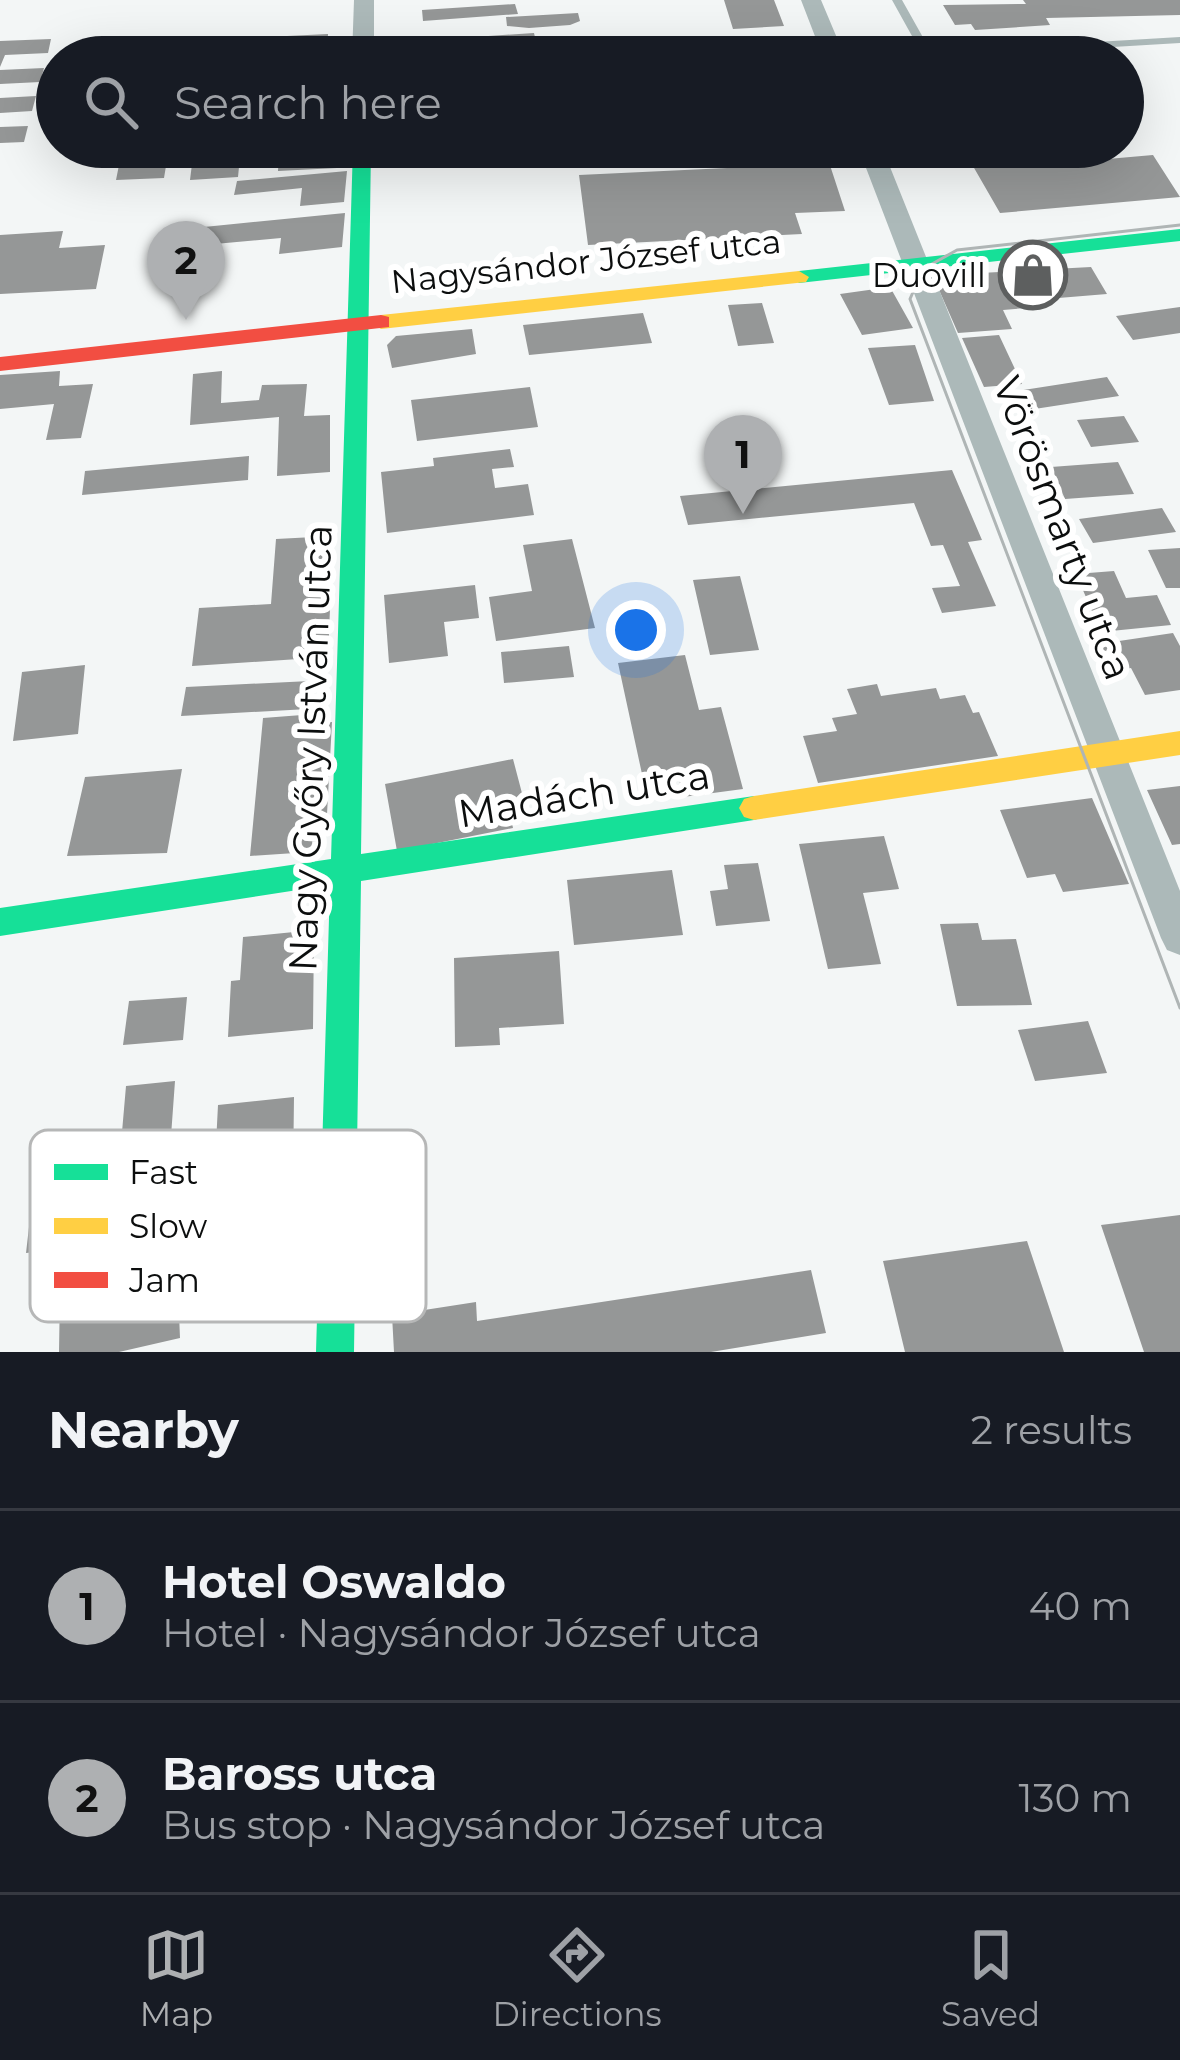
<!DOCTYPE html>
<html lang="en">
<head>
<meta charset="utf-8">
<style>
  :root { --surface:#171b24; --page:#242831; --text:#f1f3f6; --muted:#9ea1a6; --line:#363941; --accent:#aeb0b2 }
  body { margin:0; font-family:Montserrat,sans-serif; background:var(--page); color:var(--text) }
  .you { position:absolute; left:636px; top:630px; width:42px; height:42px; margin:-30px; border:9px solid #fff; border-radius:50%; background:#1a73e8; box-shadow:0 0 0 18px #1a73e833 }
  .badge { display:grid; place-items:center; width:78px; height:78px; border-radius:50%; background:var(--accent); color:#111; font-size:39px; font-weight:700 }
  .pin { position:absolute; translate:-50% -99px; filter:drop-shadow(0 3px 6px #0008) }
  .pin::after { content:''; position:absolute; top:63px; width:42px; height:36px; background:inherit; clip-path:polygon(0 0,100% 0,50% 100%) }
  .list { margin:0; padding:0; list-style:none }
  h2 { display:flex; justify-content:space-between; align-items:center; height:156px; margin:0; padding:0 48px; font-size:51px }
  h2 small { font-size:39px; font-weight:400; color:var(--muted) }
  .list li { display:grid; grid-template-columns:78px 1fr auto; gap:36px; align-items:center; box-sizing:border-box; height:192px; padding:0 48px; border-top:3px solid var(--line) }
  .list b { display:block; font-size:45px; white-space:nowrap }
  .list p { margin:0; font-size:39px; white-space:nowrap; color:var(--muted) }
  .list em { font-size:39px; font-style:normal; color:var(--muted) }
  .icon { flex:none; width:66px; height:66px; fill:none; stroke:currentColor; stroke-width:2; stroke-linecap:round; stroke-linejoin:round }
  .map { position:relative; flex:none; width:1180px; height:1352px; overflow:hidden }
  .search { position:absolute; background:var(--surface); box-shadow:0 12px 48px #0002; left:36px; right:36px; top:36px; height:132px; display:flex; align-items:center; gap:30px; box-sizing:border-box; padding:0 42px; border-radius:66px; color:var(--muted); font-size:45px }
  .sheet { height:540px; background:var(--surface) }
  nav { display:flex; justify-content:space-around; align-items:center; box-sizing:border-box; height:168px; border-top:3px solid var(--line); background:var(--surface); font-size:33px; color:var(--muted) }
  nav a { display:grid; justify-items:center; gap:6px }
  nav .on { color:var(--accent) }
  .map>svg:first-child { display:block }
  .building { fill:#959797 }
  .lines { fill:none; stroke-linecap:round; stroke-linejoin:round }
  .lane { fill:#acb9b9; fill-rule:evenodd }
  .street { fill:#acb9b9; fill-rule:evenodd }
  .fast { fill:#16e098; fill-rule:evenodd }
  .slow { fill:#ffcf43; fill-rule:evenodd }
  .jam { fill:#f24e42; fill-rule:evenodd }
  .tram { stroke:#afb5b5; stroke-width:3 }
  .labels { text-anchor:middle; stroke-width:12; stroke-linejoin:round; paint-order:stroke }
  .far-street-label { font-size:33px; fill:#0c0e0e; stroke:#fff }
  .far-poi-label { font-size:33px; fill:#0c0e0e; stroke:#fff; text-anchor:end }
  .street-label { font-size:39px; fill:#0c0e0e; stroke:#fff }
  .key { fill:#fff; stroke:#b6b7b7; stroke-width:3 }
  .key-label { font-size:33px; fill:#0c0e0e }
</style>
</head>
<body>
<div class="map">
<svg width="1180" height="1352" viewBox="0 0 1180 1352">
  <rect width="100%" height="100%" fill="#f3f6f6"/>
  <path class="building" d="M724 0H774L784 26 733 29Z
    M1023 0H1180V15L1046 18 1050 25 975 30 971 24 955 25 943 5 1026 4Z
    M515 4 518 14 423 21 422 10Z
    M578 13 580 21 570 25 529 28 507 26 506 17Z
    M534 33 537 46 476 50 474 37Z
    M328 34 327 54 285 56 287 36Z
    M264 36 262 57H223L226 38Z
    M188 38 185 57H147L151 40Z
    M51 39 48 53 5 55 0 67V41Z
    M44 68 40 82 0 84V70Z
    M36 96 32 111 0 113V98Z
    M28 126 24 142 0 143V127Z
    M241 147 238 177 190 180 194 148Z
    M299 147H338L337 168 278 171 279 152Z
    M761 147H824L845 211 795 213 802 234 588 245 579 175 767 166Z
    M962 147H1016L1028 166 1153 155 1180 197 1000 213Z
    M169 148 164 178 116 180 122 150Z
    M347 171 344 202 300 206 302 188 234 195 237 181Z
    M345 213 342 247 279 254 281 238 204 245V227Z
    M63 231 59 248 105 245 96 289 0 294V235Z
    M1091 267 1107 294 1022 301 1026 308 1003 310 1012 329 958 333 936 283 943 275Z
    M890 287 913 328 862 335 840 294Z
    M762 303 774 343 738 346 728 305Z
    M1180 307V333L1133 340 1116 316Z
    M643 313 652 343 529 355 523 325Z
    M472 329 476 354 392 368 387 345 396 336Z
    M999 335 1022 384 984 387 962 338Z
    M915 345 934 401 889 405 868 348Z
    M60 371 59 386 93 384 81 438 46 440 54 404 0 409V375Z
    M222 371 221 403 259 400 262 385 307 384 304 416 330 415V472L277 476 279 417 190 425 193 374Z
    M1107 377 1119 396 1028 410 1017 391Z
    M530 387 538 427 417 441 411 400Z
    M1124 416 1139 442 1091 447 1077 420Z
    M510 449 514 467 492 469 495 488 528 484 534 515 387 533 381 472 434 466 433 458Z
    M249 456 248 480 82 495 85 471Z
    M1118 462 1134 494 1065 499 1051 467Z
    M952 470 982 540 968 542 996 606 942 613 932 588 960 586 943 545 931 546 914 503 688 525 680 496Z
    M1162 508 1176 532 1093 543 1079 519Z
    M333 536 328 657 192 666 199 608 271 604 276 539Z
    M572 539 595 628 496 641 489 597 532 591 523 545Z
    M1180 548V588H1166L1148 550Z
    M1114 571 1126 598 1157 595 1171 625 1101 632 1076 574Z
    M740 576 759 650 710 655 693 580Z
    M475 585 479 618 444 622 448 656 389 663 384 595Z
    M1173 633 1180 646V690L1145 695 1131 668 1106 672 1092 645Z
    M569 646 574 677 504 683 501 652Z
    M685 655 699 710 721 707 743 789 683 797 677 770 642 774 618 663Z
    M85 665 78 734 13 741 22 672Z
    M310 681 308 709 181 716 186 687Z
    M877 684 881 696 936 688 940 699 965 695 973 713 979 712 998 756 818 783 803 736 837 731 832 718 857 714 847 689Z
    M302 715V724L332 722 325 851 250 856 263 718Z
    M513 759 523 797 507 800 513 828 397 851 385 784Z
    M182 769 167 853 67 856 85 777Z
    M1180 786V844L1172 845 1147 790Z
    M1092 798 1129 884 1063 892 1055 874 1027 878 1000 810Z
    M884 836 899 889 863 893 881 964 828 969 799 844Z
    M758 863 770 921 716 926 710 891 728 889 724 865Z
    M672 870 683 935 574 945 567 880Z
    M978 923 982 940 1016 939 1032 1005 957 1006 940 924Z
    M314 930 313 1029 228 1037 231 981 240 980 243 937Z
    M559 951 564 1024 499 1028 500 1045 455 1047 454 958Z
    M187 997 183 1040 123 1045 129 1001Z
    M1088 1021 1107 1073 1035 1081 1018 1030Z
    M175 1081 170 1150 216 1144 218 1105 294 1097 293 1176 214 1185 211 1219 142 1228 143 1202 93 1208 90 1246 26 1253 36 1166 120 1155 126 1086Z
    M1180 1215V1352H1144L1101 1225Z
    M1027 1241 1064 1352H905L883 1261Z
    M177 1264 180 1338 119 1352H59L60 1292Z
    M811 1270 826 1333 711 1352H394L392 1315 476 1302 477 1321Z"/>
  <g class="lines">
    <path class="lane" d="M892 0H902L925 41 945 51 1180 37V43L942 57 917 45Z"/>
    <path class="street" d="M354 0H374V57H352Z
      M801 0H821L845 57H823Z
      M858 147H882L1180 891V955L1167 950 1161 938Z"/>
    <path class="fast" d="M353 147H371L361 854 754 796 764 799 769 808 764 817 754 820 361 881 354 1352H316L330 885 0 936V908L331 859Z
      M1180 229V241L799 283 789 277 799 271Z"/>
    <path class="slow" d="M799 271 809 277 806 282 381 329 370 322 381 315Z
      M1180 731V755L754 820 744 817 739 808 744 799 754 796Z"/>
    <path class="jam" d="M381 315 389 317V327L0 371V357Z"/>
    <path class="tram" d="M1180 225 957 250 923 269 910 299 1180 1008"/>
  </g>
  <defs>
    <symbol id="shop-ring" viewBox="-11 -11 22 22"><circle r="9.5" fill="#fff" stroke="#5d5f5f" stroke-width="1.5"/><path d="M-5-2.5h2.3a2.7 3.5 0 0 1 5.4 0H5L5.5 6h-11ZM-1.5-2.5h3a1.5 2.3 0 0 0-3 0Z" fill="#5d5f5f"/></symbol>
  </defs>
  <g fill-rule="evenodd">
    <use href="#shop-ring" x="995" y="237" width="76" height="76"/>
  </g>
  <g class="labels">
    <g class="far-street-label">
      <text transform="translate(586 261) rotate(-6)" y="12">Nagysándor József utca</text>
    </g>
    <g class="far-poi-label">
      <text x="986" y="287">Duovill</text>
    </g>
    <g class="street-label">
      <text transform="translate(1063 528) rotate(69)" y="14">Vörösmarty utca</text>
      <text transform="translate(310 748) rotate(-88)" y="14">Nagy Győry István utca</text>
      <text transform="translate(584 794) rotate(-9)" y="14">Madách utca</text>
    </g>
  </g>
  <rect x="30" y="1130" width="396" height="192" rx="18" class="key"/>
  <rect x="54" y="1164" width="54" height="16" fill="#16e098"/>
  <rect x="54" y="1218" width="54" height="16" fill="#ffcf43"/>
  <rect x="54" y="1272" width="54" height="16" fill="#f24e42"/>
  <g class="key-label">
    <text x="129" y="1184">Fast</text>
    <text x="129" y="1238">Slow</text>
    <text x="129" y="1292">Jam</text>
  </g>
</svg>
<div class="you"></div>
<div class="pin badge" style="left:743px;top:514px">1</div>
<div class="pin badge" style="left:186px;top:320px">2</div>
<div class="search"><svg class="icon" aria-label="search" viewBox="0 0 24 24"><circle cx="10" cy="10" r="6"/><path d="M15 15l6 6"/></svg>Search here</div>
</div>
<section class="sheet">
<h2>Nearby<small>2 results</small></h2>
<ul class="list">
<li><span class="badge">1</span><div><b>Hotel Oswaldo</b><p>Hotel · Nagysándor József utca</p></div><em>40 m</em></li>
<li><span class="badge">2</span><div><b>Baross utca</b><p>Bus stop · Nagysándor József utca</p></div><em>130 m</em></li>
</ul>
</section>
<nav>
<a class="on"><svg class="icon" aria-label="map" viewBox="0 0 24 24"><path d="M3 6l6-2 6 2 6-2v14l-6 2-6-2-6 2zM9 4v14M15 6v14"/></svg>Map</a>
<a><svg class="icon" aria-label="directions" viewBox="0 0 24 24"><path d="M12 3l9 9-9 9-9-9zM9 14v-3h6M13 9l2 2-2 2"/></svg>Directions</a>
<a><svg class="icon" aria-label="saved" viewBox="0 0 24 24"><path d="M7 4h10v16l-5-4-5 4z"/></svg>Saved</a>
</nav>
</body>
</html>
